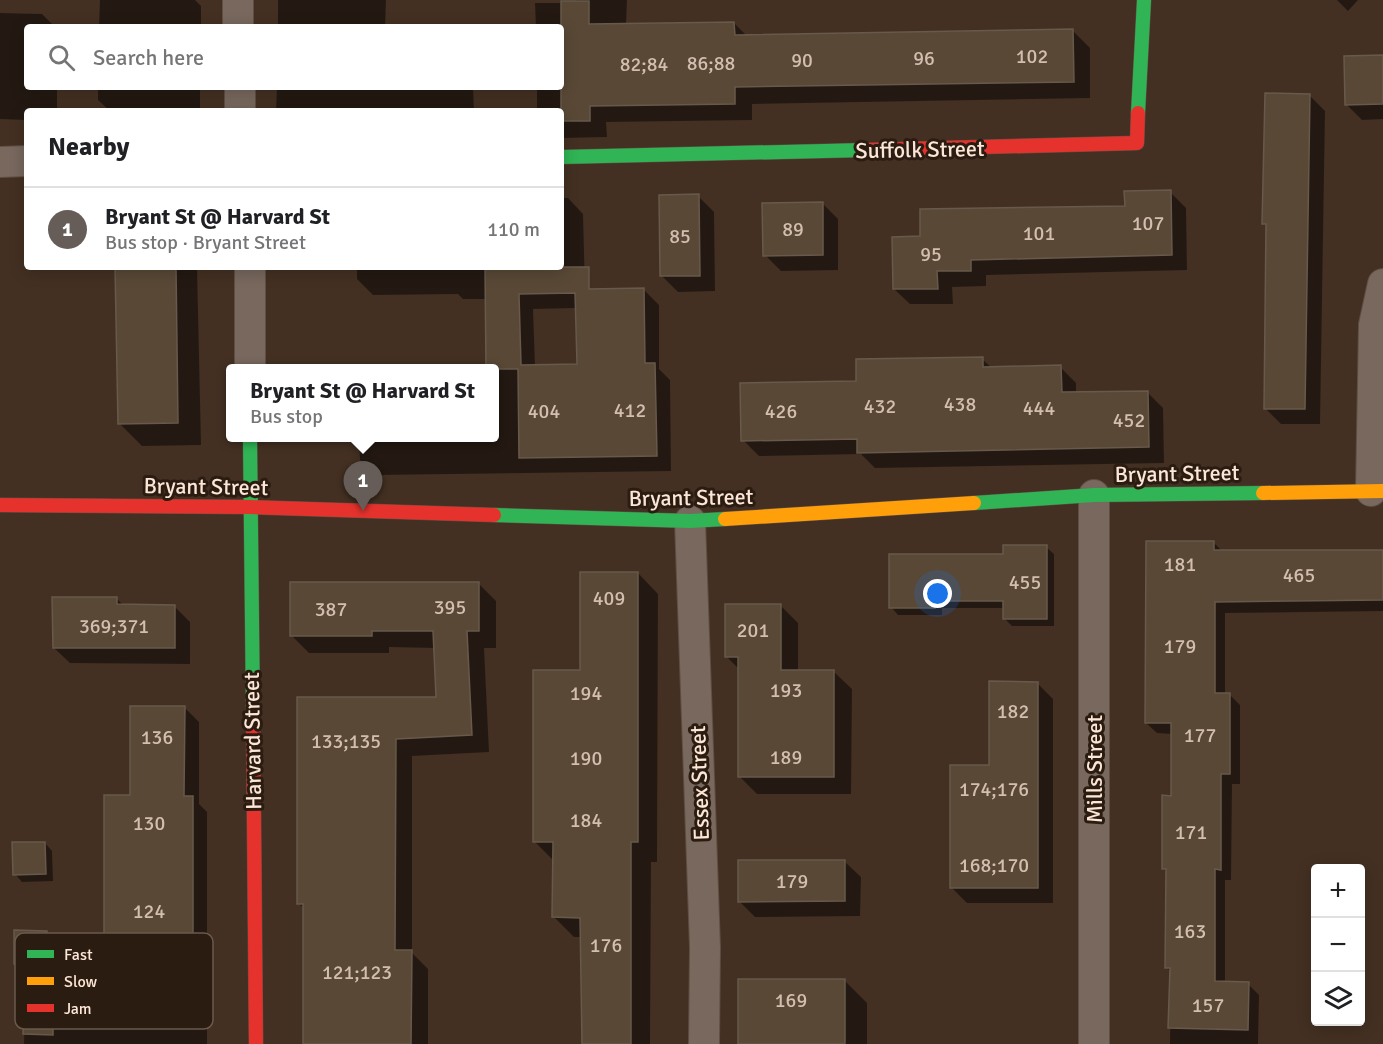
<!DOCTYPE html>
<html lang="en">
<head>
<meta charset="utf-8">
<style>
  :root { --surface:#fff; --page:#f2f2f2; --text:#202124; --muted:#757577; --line:#e0e0e0; --accent:#665d58 }
  body { margin:0; font-family:Signika,sans-serif; background:var(--page); color:var(--text) }
  .controls { position:absolute; right:18px; bottom:18px; display:grid; overflow:hidden; border-radius:6px; box-shadow:0 3px 15px #0003 }
  .controls button { width:54px; height:54px; display:grid; place-items:center; padding:0; border:0; border-bottom:2px solid var(--line); background:var(--surface); color:var(--text); font:30px sans-serif }
  .you { position:absolute; left:938px; top:594px; width:21px; height:21px; margin:-15px; border:4px solid #fff; border-radius:50%; background:#1a73e8; box-shadow:0 0 0 9px #1a73e833 }
  .badge { display:grid; place-items:center; width:39px; height:39px; border-radius:50%; background:var(--accent); color:#fff; font-size:20px; font-weight:700 }
  .pin { position:absolute; translate:-50% -50px; filter:drop-shadow(0 2px 3px #0008) }
  .pin::after { content:''; position:absolute; top:32px; width:21px; height:18px; background:inherit; clip-path:polygon(0 0,100% 0,50% 100%) }
  .popup { position:absolute; left:226px; top:364px; width:273px; height:78px; box-sizing:border-box; display:grid; place-content:center; border-radius:6px; background:var(--surface); filter:drop-shadow(0 2px 4px #0005); font-size:20px; white-space:nowrap; color:var(--muted) }
  .popup b { font-size:22px; color:var(--text) }
  .popup::after { content:''; position:absolute; left:50%; top:100%; margin-left:-12px; border:12px solid transparent; border-top-color:var(--surface) }
  .list { margin:0; padding:0; list-style:none }
  h2 { display:flex; justify-content:space-between; align-items:center; height:78px; margin:0; padding:0 24px; font-size:26px }
  h2 small { font-size:20px; font-weight:400; color:var(--muted) }
  .list li { display:grid; grid-template-columns:39px 1fr auto; gap:18px; align-items:center; box-sizing:border-box; height:84px; padding:0 24px; border-top:2px solid var(--line) }
  .list b { display:block; font-size:22px; white-space:nowrap }
  .list p { margin:0; font-size:20px; white-space:nowrap; color:var(--muted) }
  .list em { font-size:20px; font-style:normal; color:var(--muted) }
  .icon { flex:none; width:33px; height:33px; fill:none; stroke:currentColor; stroke-width:2; stroke-linecap:round; stroke-linejoin:round }
  .map { position:relative; flex:none; width:1383px; height:1044px; overflow:hidden }
  .search { position:absolute; background:var(--surface); box-shadow:0 3px 15px #0003; left:24px; top:24px; width:540px; height:66px; display:flex; align-items:center; gap:15px; box-sizing:border-box; padding:0 21px; border-radius:6px; color:var(--muted); font-size:22px }
  .panel { position:absolute; background:var(--surface); box-shadow:0 3px 15px #0003; left:24px; top:108px; width:540px; height:162px; border-radius:6px }
  .map>svg:first-child { display:block }
  .shadow { fill:#0007; fill-rule:evenodd }
  .building { fill:#594836; stroke:#67594b; stroke-width:1.5; fill-rule:evenodd }
  .lines { fill:none; stroke-linecap:round; stroke-linejoin:round }
  .street-casing { stroke:#5e4e43; stroke-width:32 }
  .fast-casing { stroke:#5e4e43; stroke-width:15 }
  .slow-casing { stroke:#5e4e43; stroke-width:15 }
  .jam-casing { stroke:#5e4e43; stroke-width:15 }
  .street { stroke:#78685e; stroke-width:30 }
  .fast { stroke:#30b455; stroke-width:14 }
  .slow { stroke:#ff9f0a; stroke-width:14 }
  .jam { stroke:#e5322d; stroke-width:14 }
  .labels { text-anchor:middle; stroke-width:6; stroke-linejoin:round; paint-order:stroke }
  .number-label { font-size:20px; fill:#d3beaf }
  .street-label { font-size:22px; fill:#fce6d7; stroke:#2b1c11 }
  .key { fill:#2b1c11; stroke:#6a594c; stroke-width:1.5 }
  .key-label { font-size:16px; fill:#fce6d7 }
</style>
</head>
<body>
<div class="map">
<svg width="1383" height="1044" viewBox="0 0 1383 1044">
  <rect width="100%" height="100%" fill="#433022"/>
  <path class="shadow" d="M100 0H195L201 6V27H99Z
    M278 0H386L385 27H278Z
    M576 0H627L626 25 734 23 747 36 1073 31 1090 48V98L752 104V120L606 122 607 137 561 138V111H537V87H561V27H536L535 3H576Z
    M1337 0H1358L1348 11Z
    M0 13 42 14 55 27H27V87H57V111H27V120L0 119Z
    M1383 57V119L1362 120 1346 104Z
    M98 87H200V111H110L98 100Z
    M277 87H473L474 111H276Z
    M1309 95 1325 111 1320 424H1281L1265 408 1268 228 1263 223Z
    M1170 192 1186 208 1187 270 986 275V286L952 287 953 304H910L894 289 922 238 1126 208Z
    M698 196 714 212 715 291 678 292 662 276Z
    M561 198H568L583 214 585 290 643 289 659 305V369L670 380 671 471 375 475 360 460 359 438H495V368H437L488 367 487 299H463L458 294 373 295 357 279V267H561ZM577 308 578 365 535 366 533 309Z
    M822 203 838 219V270L781 271 765 255Z
    M116 267H197L201 445 142 446 119 423Z
    M982 359 992 368 1060 367 1076 383V394L1148 393 1163 408 1164 463 875 468 861 454 759 456 743 440 858 383Z
    M1214 543 1222 551 1383 552V611L1225 613V694H1229L1240 705V784H1232L1231 880H1225V983L1248 984 1259 995 1258 1044H1170L1171 972 1167 968V873L1163 868 1172 797V734L1157 733 1146 723Z
    M1046 547 1054 554V626H1012L1005 619V608H942V615H898L891 607 1005 556Z
    M638 573 658 594 657 862H651L650 1044H583L582 937H574L554 917V861L535 842 581 672Z
    M479 584 496 601V648H484L489 752 412 756V953L428 969V1044H306L305 909 298 903V698L438 699 435 648 389 647V653H309L291 635Z
    M116 598 124 606H174L190 622V664L70 663 54 648Z
    M780 605 798 623V671L834 672 852 689 851 794H757L739 776 740 670 726 656Z
    M1037 683 1053 699V903H967L951 887 991 766Z
    M184 707 199 722V804L207 812V1044H24L25 1006 106 1007 132 797Z
    M45 843 52 851 53 881 22 882 15 874Z
    M845 862 861 877 860 916 755 917 739 901Z
    M46 932 54 940V971H23L15 964Z
    M844 980 867 1003V1044H739Z"/>
  <path class="building" d="M561 1H589V24L734 22 735 35 1073 29 1074 82 735 87V104L590 106V121H561Z
    M1383 55V104L1345 105 1344 56Z
    M1265 93 1310 94 1305 409H1264L1266 224H1262Z
    M1171 190 1172 255 971 260V271H937L938 289H893L892 237 920 236V209L1125 206 1124 191Z
    M699 194 700 276H660L659 195Z
    M823 202V255L763 256 762 203Z
    M115 267H176L178 423 118 424Z
    M485 267H589V289L644 288 645 363H655L657 456 519 458 518 369H486ZM575 293 577 364 521 365 519 294Z
    M983 357V367L1061 365 1062 392 1148 391 1149 447 857 453V439L741 441 740 383 856 381V359Z
    M1146 541H1214V550H1383V600L1215 602V693H1230V774H1221V870L1215 869V981L1249 982 1248 1030 1168 1028 1170 968H1165L1166 869H1162V795L1171 796V723H1145Z
    M1003 545H1047V619H1003V601H935V608H889V554H1003Z
    M580 572H638V842H631V1044H582L580 918 552 917 553 842H533V670H580Z
    M290 582H479V631H467L472 735 396 739 395 950H412L411 1044H303V904H297V697H436L433 631H372V636H290Z
    M52 597H117V604L175 605V648H53Z
    M725 604H781V670H834V777H738V657H725Z
    M989 681 1038 682V888H950V765H989Z
    M130 706H185L184 796H193V1026H104V795H130Z
    M12 842H45L46 874 13 875Z
    M738 860H845V901L738 902Z
    M14 930 47 931V964H14Z
    M738 979H845V1044H738Z
    M24 1005H53V1035L23 1034Z"/>
  <g class="lines">
    <defs>
      <path id="street" d="M238 0V27
        M240 87V111
        M0 162 27 161
        M250 267V368
        M1371 491 1374 325 1383 284
        M690 521 705 947 704 1044
        M1094 1044V495"/>
      <path id="fast" d="M1138 113 1144 0
        M561 157 866 150
        M250 438 253 713
        M974 503 1094 495 1263 493
        M494 515 690 521 725 519"/>
      <path id="slow" d="M1263 493 1383 491
        M725 519 974 503"/>
      <path id="jam" d="M866 150 1137 143 1138 113
        M0 505 250 507 494 515
        M253 713 256 1044"/>
    </defs>
    <use href="#street" class="street-casing"/>
    <use href="#fast" class="fast-casing"/>
    <use href="#slow" class="slow-casing"/>
    <use href="#jam" class="jam-casing"/>
    <use href="#street" class="street"/>
    <use href="#fast" class="fast"/>
    <use href="#slow" class="slow"/>
    <use href="#jam" class="jam"/>
  </g>
  <g class="labels">
    <g class="number-label">
      <text x="1032" y="63">102</text>
      <text x="924" y="65">96</text>
      <text x="802" y="67">90</text>
      <text x="711" y="70">86;88</text>
      <text x="644" y="71">82;84</text>
      <text x="1148" y="230">107</text>
      <text x="793" y="236">89</text>
      <text x="1039" y="240">101</text>
      <text x="680" y="243">85</text>
      <text x="931" y="261">95</text>
      <text x="960" y="411">438</text>
      <text x="880" y="413">432</text>
      <text x="1039" y="415">444</text>
      <text x="630" y="417">412</text>
      <text x="544" y="418">404</text>
      <text x="781" y="418">426</text>
      <text x="1129" y="427">452</text>
      <text x="1180" y="571">181</text>
      <text x="1299" y="582">465</text>
      <text x="1025" y="589">455</text>
      <text x="609" y="605">409</text>
      <text x="450" y="614">395</text>
      <text x="331" y="616">387</text>
      <text x="114" y="633">369;371</text>
      <text x="753" y="637">201</text>
      <text x="1180" y="653">179</text>
      <text x="786" y="697">193</text>
      <text x="586" y="700">194</text>
      <text x="1013" y="718">182</text>
      <text x="1200" y="742">177</text>
      <text x="157" y="744">136</text>
      <text x="346" y="748">133;135</text>
      <text x="786" y="764">189</text>
      <text x="586" y="765">190</text>
      <text x="994" y="796">174;176</text>
      <text x="586" y="827">184</text>
      <text x="149" y="830">130</text>
      <text x="1191" y="839">171</text>
      <text x="994" y="872">168;170</text>
      <text x="792" y="888">179</text>
      <text x="149" y="918">124</text>
      <text x="1190" y="938">163</text>
      <text x="606" y="952">176</text>
      <text x="357" y="979">121;123</text>
      <text x="791" y="1007">169</text>
      <text x="1208" y="1012">157</text>
    </g>
    <g class="street-label">
      <text transform="translate(920 149) rotate(-1)" y="8">Suffolk Street</text>
      <text transform="translate(1177 473) rotate(-1)" y="8">Bryant Street</text>
      <text transform="translate(206 486) rotate(1)" y="8">Bryant Street</text>
      <text transform="translate(691 497) rotate(-1)" y="8">Bryant Street</text>
      <text transform="translate(252 741) rotate(-91)" y="8">Harvard Street</text>
      <text transform="translate(1094 769) rotate(-90)" y="8">Mills Street</text>
      <text transform="translate(699 783) rotate(-92)" y="8">Essex Street</text>
    </g>
  </g>
  <rect x="15" y="933" width="198" height="96" rx="9" class="key"/>
  <rect x="27" y="950" width="27" height="8" fill="#30b455"/>
  <rect x="27" y="977" width="27" height="8" fill="#ff9f0a"/>
  <rect x="27" y="1004" width="27" height="8" fill="#e5322d"/>
  <g class="key-label">
    <text x="64" y="960">Fast</text>
    <text x="64" y="987">Slow</text>
    <text x="64" y="1014">Jam</text>
  </g>
</svg>
<div class="controls">
<button>+</button>
<button>−</button>
<button><svg class="icon" aria-label="layers" viewBox="0 0 24 24"><path d="M12 4l9 5-9 5-9-5zM3 14l9 5 9-5"/></svg></button>
</div>
<div class="you"></div>
<div class="pin badge" style="left:363px;top:511px">1</div>
<div class="popup"><b>Bryant St @ Harvard St</b>Bus stop</div>
<div class="search"><svg class="icon" aria-label="search" viewBox="0 0 24 24"><circle cx="10" cy="10" r="6"/><path d="M15 15l6 6"/></svg>Search here</div>
<section class="panel">
<h2>Nearby<small></small></h2>
<ul class="list">
<li><span class="badge">1</span><div><b>Bryant St @ Harvard St</b><p>Bus stop · Bryant Street</p></div><em>110 m</em></li>
</ul>
</section>
</div>
</body>
</html>
